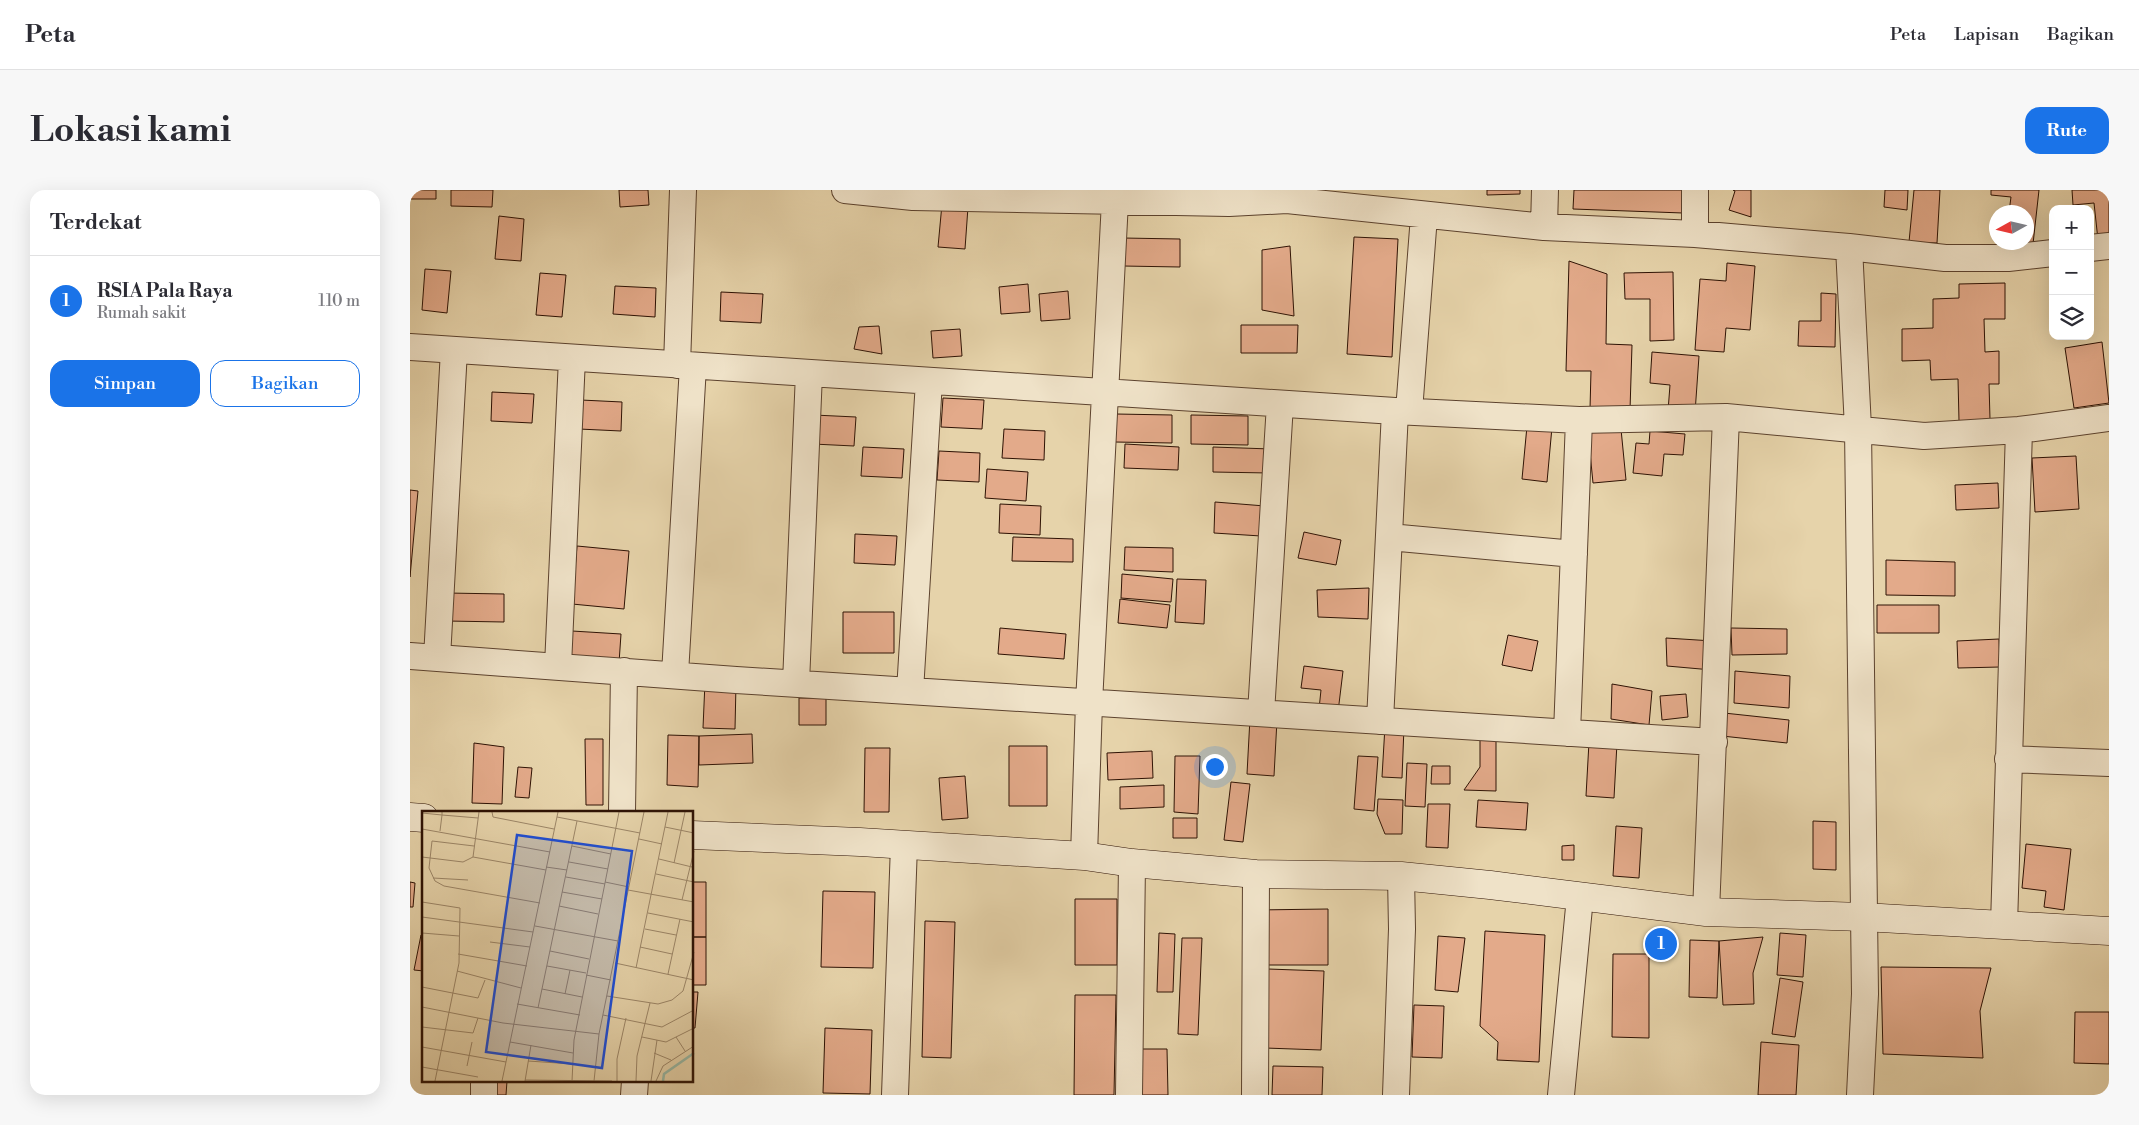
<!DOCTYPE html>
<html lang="id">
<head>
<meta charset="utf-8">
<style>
  :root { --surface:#fff; --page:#f7f7f7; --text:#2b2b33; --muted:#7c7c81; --line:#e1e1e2; --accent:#1a73e8 }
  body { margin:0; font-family:"Libre Bodoni",serif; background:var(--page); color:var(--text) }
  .controls { position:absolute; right:15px; top:15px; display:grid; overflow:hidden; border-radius:10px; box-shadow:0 5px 20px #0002 }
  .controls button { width:45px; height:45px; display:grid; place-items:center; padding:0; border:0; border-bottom:1px solid var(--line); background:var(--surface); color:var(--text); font:25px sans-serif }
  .compass { position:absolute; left:1579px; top:15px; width:45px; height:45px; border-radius:50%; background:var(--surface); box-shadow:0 5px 20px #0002; rotate:262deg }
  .you { position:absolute; left:804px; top:576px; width:18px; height:18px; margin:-12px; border:4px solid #fff; border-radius:50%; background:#1a73e8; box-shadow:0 0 0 8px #1a73e833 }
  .badge { display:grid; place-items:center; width:32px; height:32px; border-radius:50%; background:var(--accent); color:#fff; font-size:16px; font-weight:700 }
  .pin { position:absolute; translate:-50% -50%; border:2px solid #fff; box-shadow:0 1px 5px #0006 }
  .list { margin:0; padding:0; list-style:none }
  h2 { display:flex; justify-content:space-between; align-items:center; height:65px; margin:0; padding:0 20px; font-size:21px }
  h2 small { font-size:16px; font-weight:400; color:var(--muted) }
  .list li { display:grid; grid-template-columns:32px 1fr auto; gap:15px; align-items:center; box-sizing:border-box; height:90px; padding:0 20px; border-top:1px solid var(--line) }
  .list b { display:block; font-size:19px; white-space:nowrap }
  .list p { margin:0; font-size:16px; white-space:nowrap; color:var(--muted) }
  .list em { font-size:16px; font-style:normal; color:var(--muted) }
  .actions { display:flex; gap:10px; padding:15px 20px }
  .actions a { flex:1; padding:11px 0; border:1px solid var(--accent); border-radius:15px; text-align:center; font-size:18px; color:var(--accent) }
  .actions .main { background:var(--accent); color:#fff }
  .icon { flex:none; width:28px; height:28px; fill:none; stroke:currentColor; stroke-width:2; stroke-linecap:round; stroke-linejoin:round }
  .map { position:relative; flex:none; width:1699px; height:905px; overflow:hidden; border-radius:15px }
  header { display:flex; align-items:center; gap:30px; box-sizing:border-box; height:70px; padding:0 25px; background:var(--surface); border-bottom:1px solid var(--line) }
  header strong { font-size:24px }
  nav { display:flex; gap:28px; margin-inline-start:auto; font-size:18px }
  .intro { display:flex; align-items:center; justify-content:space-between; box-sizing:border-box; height:120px; padding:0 30px }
  h1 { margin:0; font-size:35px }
  .button { padding:12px 22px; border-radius:15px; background:var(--accent); color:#fff; font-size:18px; font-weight:700 }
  main { display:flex; gap:30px; padding:0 30px }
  aside { flex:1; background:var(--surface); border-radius:15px; box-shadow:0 5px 20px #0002 }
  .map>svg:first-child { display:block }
  .building { fill:#e3aa8a; stroke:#2e1204 }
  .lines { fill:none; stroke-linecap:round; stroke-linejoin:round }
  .street-casing { stroke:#5c422e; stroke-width:28 }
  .secondary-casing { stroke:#2e1204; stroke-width:29 }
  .street { stroke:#efe2c8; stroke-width:26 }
  .secondary { stroke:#efe2c8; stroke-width:28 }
  .inset-river { fill:none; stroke:#97b8a5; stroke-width:2.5 }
  .inset-road { fill:none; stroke:#9c8668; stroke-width:1 }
  .view { fill:#1d4ed8; fill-opacity:0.15; stroke:#1d4ed8; stroke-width:2.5 }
  .inset-edge { fill:none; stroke:#2e1204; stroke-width:2.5 }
</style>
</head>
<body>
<header>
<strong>Peta</strong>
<nav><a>Peta</a><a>Lapisan</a><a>Bagikan</a></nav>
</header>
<div class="intro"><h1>Lokasi kami</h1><a class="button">Rute</a></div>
<main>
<aside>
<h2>Terdekat<small></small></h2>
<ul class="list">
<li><span class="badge">1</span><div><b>RSIA Pala Raya</b><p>Rumah sakit</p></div><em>110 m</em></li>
</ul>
<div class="actions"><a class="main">Simpan</a><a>Bagikan</a></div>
</aside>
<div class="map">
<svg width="1699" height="905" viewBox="0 0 1699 905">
  <rect width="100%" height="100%" fill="#e6d3aa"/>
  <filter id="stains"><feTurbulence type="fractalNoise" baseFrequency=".004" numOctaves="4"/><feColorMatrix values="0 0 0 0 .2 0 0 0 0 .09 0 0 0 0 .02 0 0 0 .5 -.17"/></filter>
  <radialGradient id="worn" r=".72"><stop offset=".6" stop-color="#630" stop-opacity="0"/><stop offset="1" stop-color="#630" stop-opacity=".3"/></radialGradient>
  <path class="building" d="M0 0H26V9H0Z
    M41 0H83L82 17 41 16Z
    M209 0H238L239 15 210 17Z
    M1077 0H1110V4L1077 5Z
    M1164 0H1274L1273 23 1163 19Z
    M1323 0H1341V27L1319 20 1325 1Z
    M1475 0H1498L1497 20 1474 17Z
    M1504 0H1530L1527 53 1499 52Z
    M1581 0H1629L1623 54 1607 52H1616V22H1599L1601 7 1581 5Z
    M1662 0H1699V49L1688 50 1684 13 1663 15Z
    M532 14 558 17 555 59 528 57Z
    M89 26 114 29 111 71 85 69Z
    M944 47 988 49 982 167 937 164Z
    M713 48 770 49V77L713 76Z
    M880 56 884 126 852 120V60Z
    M1159 71 1197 84 1196 154 1222 155 1220 220 1180 219 1181 181H1156Z
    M1317 73 1345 76 1340 140 1316 138 1314 162 1285 160 1290 89 1316 91Z
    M15 79 41 81 37 123 12 120Z
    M1263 82 1264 150 1240 151V109H1215L1214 83Z
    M130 83 156 85 152 127 126 125Z
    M1595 93V129H1574L1575 162 1589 161V194H1579L1580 229 1549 231 1548 189 1521 190 1520 170 1492 171V139L1523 138V109L1549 108V94Z
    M618 94 620 122 591 124 589 97Z
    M205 96 246 98 245 127 203 124Z
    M658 101 660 129 631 131 629 104Z
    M311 102 353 104 351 133 310 131Z
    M1411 103 1426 104 1425 157 1388 156 1389 131H1411Z
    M831 135H888L887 163H831Z
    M469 136 472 164 444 159 449 137Z
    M550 139 552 166 523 168 521 141Z
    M1692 152 1699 213 1664 218 1655 158Z
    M1242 162 1289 166 1285 223 1258 221 1260 195 1240 193Z
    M82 202 124 204 122 233 81 231Z
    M533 208 574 210 572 239 531 237Z
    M171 210 212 212 211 241 169 239Z
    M706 224 762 225V253L705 252Z
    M404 225 446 227 444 256 403 254Z
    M781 225 838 226V255L781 254Z
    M1117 236 1142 237 1137 292 1112 289Z
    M594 239 635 241 634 270 592 268Z
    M1211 239 1216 290 1183 293 1178 242Z
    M1240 241 1275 244 1273 265 1254 264 1252 286 1223 283 1226 253 1239 254Z
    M715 254 769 257 768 280 714 278Z
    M453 257 494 259 492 288 451 286Z
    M803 257 861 259 859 283 803 282Z
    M529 261 570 263 569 292 527 290Z
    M1666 266 1669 319 1625 322 1622 268Z
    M577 279 618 282 616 311 575 308Z
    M1588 293 1589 318 1546 320 1545 295Z
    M0 300 8 301 0 387Z
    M805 312 855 316 851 346 804 343Z
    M590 314 631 316 630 345 589 343Z
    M894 342 931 350 926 375 888 368Z
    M445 344 487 346 485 375 444 373Z
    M603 347 663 349V372L602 371Z
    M167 356 219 361 214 419 162 414Z
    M715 357 763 358V382L714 380Z
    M1476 370 1545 372V406L1476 405Z
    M712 384 763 389 761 412 711 408Z
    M767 389 796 390 794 434 765 432Z
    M959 398 958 429 908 427 907 400Z
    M37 403 94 404V432L37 431Z
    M710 409 760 415 757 438 708 433Z
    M1467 415H1529V443H1467Z
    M433 422H484V463H433Z
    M590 438 656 444 654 469 588 464Z
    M1321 438 1377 439V464L1322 465Z
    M162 441 211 444 209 473 160 469Z
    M1098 445 1128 451 1122 481 1092 475Z
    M1256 448 1303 451 1302 480 1257 476Z
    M1589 449 1590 477 1548 478 1547 451Z
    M894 476 933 481 928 522 909 519 911 500 891 498Z
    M1325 481 1380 486 1379 518 1324 513Z
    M295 492 326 494 325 539 293 538Z
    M1202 494 1242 501 1239 535 1201 529Z
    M1276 504 1278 527 1252 530 1250 506Z
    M389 508H416V535H389Z
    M1314 523 1379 530 1377 553 1312 546Z
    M840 528 867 530 864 586 837 584Z
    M975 536 994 537 992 588 972 587Z
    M1070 539H1086V601L1054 600 1070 577Z
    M342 544 343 573 289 575V546Z
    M258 545 289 546 288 597 257 595Z
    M175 549H193V615H176Z
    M1179 552 1207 553 1204 608 1176 606Z
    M64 553 94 557 92 614 62 613Z
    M599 556H637V616H599Z
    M455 558H480L479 622H454Z
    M742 561 743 588 698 590 697 563Z
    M765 566H790L788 624 764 622Z
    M948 566 968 567 964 621 944 619Z
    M997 573 1017 574 1015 617 995 616Z
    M1022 576H1040V594H1021Z
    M108 577 122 578 119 608 105 607Z
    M555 586 558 628 532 630 529 588Z
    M821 592 840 594 833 652 814 650Z
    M754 595V617L710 619V597Z
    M968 609 993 610 992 644H975L967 624Z
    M1068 610 1118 613 1116 640 1066 637Z
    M1018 614H1040L1038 658 1016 657Z
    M763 628H787V648H763Z
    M1403 631 1426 632V680L1403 679Z
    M1206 636 1232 638 1229 688 1203 686Z
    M1616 654 1661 659 1654 720 1634 717 1636 701 1612 698Z
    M1164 655V670H1152V656Z
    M0 692 5 693 3 717H0Z
    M282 692H296V747H282Z
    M413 701 465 702 463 778 411 777Z
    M665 709H707V775H665Z
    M918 719V775H847L846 720Z
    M515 731 545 732 541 868 512 867Z
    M1075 741 1135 745 1129 872 1087 870 1088 852 1070 836Z
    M749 743 765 744 763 802H747Z
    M1370 743 1396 745 1393 787 1367 785Z
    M11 745H14V781L4 780Z
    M1028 746 1055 748 1048 802 1025 800Z
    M282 747H296V795H282Z
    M1353 747 1343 783 1344 814 1313 815 1309 751Z
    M772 748H792L788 845 768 844Z
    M1280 750 1309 751 1307 808 1279 807Z
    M1203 764H1239V848L1202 847Z
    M1471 777 1581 778 1570 821 1573 868 1473 864Z
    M858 779 914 781 911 860 855 858Z
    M1370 788 1393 792 1385 847 1362 844Z
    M282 802H288L285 838H282Z
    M665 805H706L704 905H664Z
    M1004 815 1034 816 1032 868 1002 867Z
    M1665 822H1699V874L1664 873Z
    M415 838 462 840 460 904 413 903Z
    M1351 852 1389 855 1386 905H1348Z
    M722 859H757L758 905H722Z
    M863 876 913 877 912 905H862Z
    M78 891H97L96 905H77Z"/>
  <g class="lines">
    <defs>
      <path id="street" d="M435 0 503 7 819 13 877 10 1134 37 1285 44 1439 57
        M1134 37 1135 0
        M1285 44V0
        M1680 58 1699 56
        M0 157 985 221 1169 230 1316 227 1514 246 1609 240 1699 228
        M267 175 273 0
        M999 221 1014 26
        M979 347 1164 364
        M0 466 326 490 1304 552
        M27 468 44 160
        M148 476 162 168
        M265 484 283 176
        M386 493 399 183
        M500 501 519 191
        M851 523 870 214
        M970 531 985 221
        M1157 543 1169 230
        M1598 569 1699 573
        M212 622 214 481
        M674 666 679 513 705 11
        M1296 722 1316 227
        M1594 735 1609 240
        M74 905V891
        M224 905 225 891
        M485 905 494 655
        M719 905 722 673
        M845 905 846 684
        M986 905 992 739 991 686
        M1151 905 1170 707
        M1450 905 1455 804 1448 238 1439 57 1535 68H1598L1643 63"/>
      <path id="secondary" d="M0 627 14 628
        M282 645 450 652 674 666 722 673 846 684 991 686 1080 695 1296 722 1453 727 1699 741"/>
    </defs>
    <use href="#street" class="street-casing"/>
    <use href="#secondary" class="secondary-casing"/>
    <use href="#street" class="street"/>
    <use href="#secondary" class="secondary"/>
  </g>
  <g transform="translate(12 621)">
    <rect width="271" height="271" fill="#e6d3aa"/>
    <path class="inset-river" d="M241 270 242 263 272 242"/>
    <path class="inset-road" d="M20 1V4L56 7M70 1 71 6 132 18M0 2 20 4 18 20M135 6 218 22M243 16 272 22M0 18 128 41M217 28 240 33M52 35 10 30 7 57 13 70 22 75 118 92M150 35 189 43M0 46 41 51 51 46M51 46 124 59M51 46 57 1M237 48 270 56M147 51 186 58M252 52 263 1M124 56 145 59M234 63 272 71M144 66 183 73M11 67 46 69M183 71 207 76M206 79 272 91M140 81 180 88M260 89 272 40M0 91 38 97 37 152 13 270M137 95 176 103M226 102 272 111M0 106 111 121M113 115 196 130M223 118 254 124M0 122 37 125M68 131 108 136M218 136 250 143M128 140 167 148M36 143 105 155M193 152 272 169M125 155 164 162M214 157 246 1M35 160 99 177M246 163 258 108M164 164 189 169M0 176 56 187 63 169M120 178 160 186M143 183 148 159M185 185 236 193 250 189 261 180 272 141M95 193 158 204M0 196 81 212 177 223 172 270M116 197 155 10M181 204 240 216 272 199M0 216 51 222 56 207M177 223 222 1M220 226 244 231 272 217M254 226 263 240M88 231 151 242M0 236 84 251M232 242 249 249M106 250 151 253M45 255 50 231M0 256 56 266M103 269 190 270M80 270 136 1M103 270 109 234M150 270 152 229 197 1M195 270V248L204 207M214 270 215 245 228 192M229 270 235 229M234 270 241 255 272 235"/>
    <path class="view" d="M95 24 210 40 180 257 64 241Z"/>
    <rect width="271" height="271" class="inset-edge"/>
  </g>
  <rect width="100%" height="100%" filter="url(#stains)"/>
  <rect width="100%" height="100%" fill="url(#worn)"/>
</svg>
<div class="controls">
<button>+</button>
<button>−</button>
<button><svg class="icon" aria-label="layers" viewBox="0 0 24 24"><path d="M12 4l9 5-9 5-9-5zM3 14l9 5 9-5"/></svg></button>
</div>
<svg class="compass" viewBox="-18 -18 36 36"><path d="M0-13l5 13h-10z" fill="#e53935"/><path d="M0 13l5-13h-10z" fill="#7c7c81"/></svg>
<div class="you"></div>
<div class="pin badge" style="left:1251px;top:754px">1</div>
</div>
</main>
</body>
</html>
